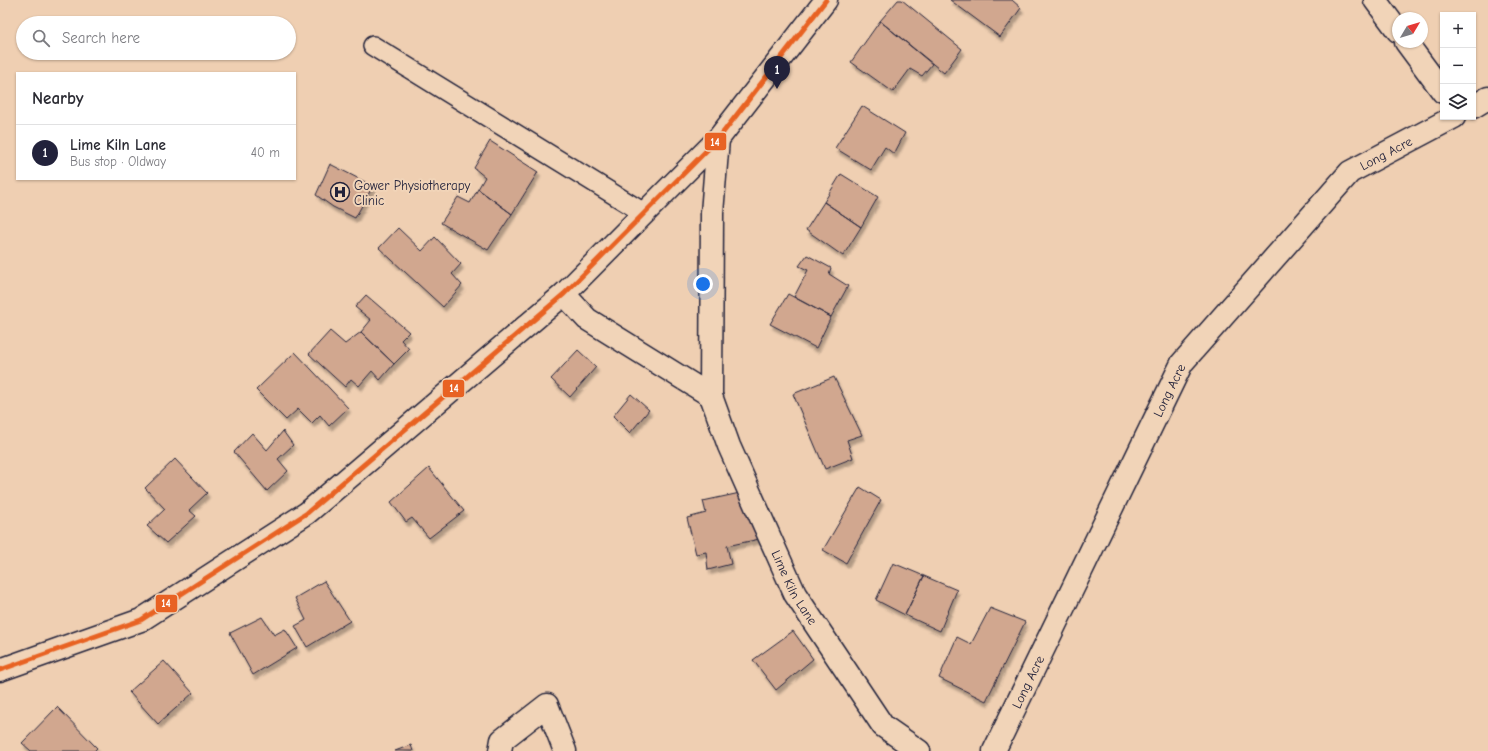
<!DOCTYPE html>
<html lang="en">
<head>
<meta charset="utf-8">
<style>
  :root { --surface:#fff; --page:#f2f2f3; --text:#2b2b33; --muted:#7c7c81; --line:#e1e1e2; --accent:#22223b }
  body { margin:0; font-family:"Comic Neue",sans-serif; background:var(--page); color:var(--text) }
  .controls { position:absolute; right:12px; top:12px; display:grid; overflow:hidden; border-radius:0px; box-shadow:0 1px 3px #0004 }
  .controls button { width:36px; height:36px; display:grid; place-items:center; padding:0; border:0; border-bottom:1px solid var(--line); background:var(--surface); color:var(--text); font:20px sans-serif }
  .compass { position:absolute; left:1392px; top:12px; width:36px; height:36px; border-radius:50%; background:var(--surface); box-shadow:0 1px 3px #0004; rotate:52deg }
  .you { position:absolute; left:703px; top:284px; width:14px; height:14px; margin:-10px; border:3px solid #fff; border-radius:50%; background:#1a73e8; box-shadow:0 0 0 6px #1a73e833 }
  .badge { display:grid; place-items:center; width:26px; height:26px; border-radius:50%; background:var(--accent); color:#fff; font-size:13px; font-weight:700 }
  .pin { position:absolute; translate:-50% -33px; filter:drop-shadow(0 1px 2px #0008) }
  .pin::after { content:''; position:absolute; top:21px; width:14px; height:12px; background:inherit; clip-path:polygon(0 0,100% 0,50% 100%) }
  .list { margin:0; padding:0; list-style:none }
  h2 { display:flex; justify-content:space-between; align-items:center; height:52px; margin:0; padding:0 16px; font-size:17px }
  h2 small { font-size:13px; font-weight:400; color:var(--muted) }
  .list li { display:grid; grid-template-columns:26px 1fr auto; gap:12px; align-items:center; box-sizing:border-box; height:56px; padding:0 16px; border-top:1px solid var(--line) }
  .list b { display:block; font-size:15px; white-space:nowrap }
  .list p { margin:0; font-size:13px; white-space:nowrap; color:var(--muted) }
  .list em { font-size:13px; font-style:normal; color:var(--muted) }
  .icon { flex:none; width:22px; height:22px; fill:none; stroke:currentColor; stroke-width:2; stroke-linecap:round; stroke-linejoin:round }
  .map { position:relative; flex:none; width:1488px; height:751px; overflow:hidden }
  .search { position:absolute; background:var(--surface); box-shadow:0 1px 3px #0004; left:16px; top:16px; width:280px; height:44px; display:flex; align-items:center; gap:10px; box-sizing:border-box; padding:0 14px; border-radius:22px; color:var(--muted); font-size:15px }
  .panel { position:absolute; background:var(--surface); box-shadow:0 1px 3px #0004; left:16px; top:72px; width:280px; height:108px; border-radius:0px }
  .map>svg:first-child { display:block }
  .building { fill:#d1a78f; stroke:#22223b; filter:url(#shadow) }
  .lines { fill:none; stroke-linecap:round; stroke-linejoin:round }
  .service-casing { stroke:#22223b; stroke-width:22 }
  .minor-casing { stroke:#22223b; stroke-width:25 }
  .tertiary-casing { stroke:#22223b; stroke-width:25 }
  .service { stroke:#f1d4b8; stroke-width:19 }
  .minor { stroke:#f1d4b8; stroke-width:22 }
  .tertiary { stroke:#f1d4b8; stroke-width:22 }
  .bus-1-casing { stroke:#f1d4b8; stroke-width:8 }
  .bus-1 { stroke:#e86223; stroke-width:5 }
  .labels { text-anchor:middle; stroke-width:4; stroke-linejoin:round; paint-order:stroke }
  .street-label { font-size:13px; fill:#22223b; stroke:#f1d4b8 }
  .poi-label { font-size:13px; fill:#22223b; stroke:#f1d4b8; text-anchor:start }
  .line-badge { stroke:#f1d4b8; stroke-width:1.5 }
  .badge-label { font-size:11px; text-anchor:middle; font-weight:bold; fill:#fff }
</style>
</head>
<body>
<div class="map">
<svg width="1488" height="751" viewBox="0 0 1488 751">
  <defs>
    <filter id="shadow"><feDropShadow dx="2.5" dy="4.5" stdDeviation="1" flood-color="#0004"/></filter>
  </defs>
  <rect width="100%" height="100%" fill="#efcfb2"/>
  <filter id="ink" filterUnits="userSpaceOnUse"><feTurbulence type="fractalNoise" baseFrequency=".025" numOctaves="2"/><feDisplacementMap in="SourceGraphic" scale="8" xChannelSelector="R" yChannelSelector="G"/><feConvolveMatrix kernelMatrix="1 2 1 2 8 2 1 2 1" color-interpolation-filters="sRGB"/></filter>
  <g filter="url(#ink)">
    <path class="building" d="M898 0H902L962 49 944 73 880 21Z
      M950 0H1012L1021 8 1000 37Z
      M880 21 932 64 922 76 910 69 893 92 851 62Z
      M862 106 905 133 894 154 885 147 871 170 835 148Z
      M490 141 538 172 512 214 478 189 485 177 474 168Z
      M330 164 373 186 355 218 333 207 316 195Z
      M841 174 878 197 861 227 824 202Z
      M478 189 512 214 488 250 441 223 458 197 470 203Z
      M824 202 861 227 843 256 806 230Z
      M398 228 422 251 435 237 461 264 452 274 462 285 443 307 379 248Z
      M807 255 831 268 829 274 848 286 831 317 794 297 808 270 799 266Z
      M788 294 831 317 816 348 770 324Z
      M366 295 409 332 401 340 409 349 394 364 361 332 371 320 355 307Z
      M330 331 345 344 361 332 394 364 380 380 372 371 359 386 351 379 345 387 309 354Z
      M578 350 596 367 570 397 551 379Z
      M295 352 348 408 329 426 320 415 312 423 298 409 286 420 256 390Z
      M834 377 862 435 847 440 853 458 825 469 793 394Z
      M631 394 649 410 630 433 613 416Z
      M283 431 293 445 278 459 288 471 267 491 234 452 252 433 267 450Z
      M175 459 207 493 189 510 196 516 166 543 147 526 165 509 145 488Z
      M429 468 464 511 429 538 412 518 406 522 391 502Z
      M860 487 881 500 846 563 823 550Z
      M740 493 745 510 751 509 764 538 727 546 731 564 708 570 706 552 696 554 687 518 706 513 703 501Z
      M893 563 924 576 905 615 876 600Z
      M924 576 957 590 940 631 905 615Z
      M324 581 350 621 307 647 295 626 306 620 295 598Z
      M990 608 1025 622 986 701 939 678 957 637 971 644Z
      M262 617 274 635 285 629 297 648 253 675 230 633Z
      M793 631 813 659 776 690 753 660Z
      M164 661 193 693 158 724 129 692Z
      M57 707 97 748 94 751H31L22 743Z
      M411 745 413 751H395Z"/>
    <g class="lines">
      <defs>
        <path id="service" d="M373 46 644 213"/>
        <g id="minor">
          <path d="M1375 0 1398 31"/>
          <path d="M1406 42 1443 92"/>
          <path d="M1473 107 1488 98"/>
          <path id="s1" d="M564 294 587 319 711 396 729 446 795 594 883 726 919 751"/>
          <path d="M711 396 712 213 718 139"/>
          <path d="M500 751 502 740 547 705 565 751"/>
          <path id="s2" d="M994 751 1182 363 1350 172 1454 117"/>
        </g>
        <path id="tertiary" d="M0 670 141 620 307 513 564 294 718 139 826 0"/>
      </defs>
      <use href="#service" class="service-casing"/>
      <use href="#minor" class="minor-casing"/>
      <use href="#tertiary" class="tertiary-casing"/>
      <use href="#service" class="service"/>
      <use href="#minor" class="minor"/>
      <use href="#tertiary" class="tertiary"/>
      <defs>
        <path id="bus-1" d="M0 670 141 620 307 513 564 294 718 139 826 0"/>
      </defs>
      <use href="#bus-1" class="bus-1-casing"/>
      <use href="#bus-1" class="bus-1"/>
    </g>
  </g>
  <defs>
    <symbol id="hospital-ring" viewBox="-11 -11 22 22"><circle r="9.5" fill="#f1d4b8" stroke="#22223b" stroke-width="1.5"/><path d="M-5-5h3v3.5h4V-5h3V5h-3V1.5h-4V5h-3Z" fill="#22223b"/></symbol>
  </defs>
  <g fill-rule="evenodd">
    <use href="#hospital-ring" x="329" y="181" width="22" height="22"/>
  </g>
  <g class="labels">
    <g class="street-label">
      <text dy="5" stroke="none"><textPath href="#s2" startOffset="726">Long Acre</textPath></text>
      <text dy="5" stroke="none"><textPath href="#s2" startOffset="401">Long Acre</textPath></text>
      <text dy="5" stroke="none"><textPath href="#s1" startOffset="389">Lime Kiln Lane</textPath></text>
      <text dy="5" stroke="none"><textPath href="#s2" startOffset="77">Long Acre</textPath></text>
    </g>
    <g class="poi-label">
      <text x="354" y="190">Gower Physiotherapy<tspan x="354" dy="15">Clinic</tspan></text>
    </g>
  </g>
  <g class="line-badge">
    <rect x="704" y="132" width="23" height="19" rx="4" fill="#e86223"/>
    <rect x="442" y="379" width="23" height="19" rx="4" fill="#e86223"/>
    <rect x="155" y="594" width="23" height="19" rx="4" fill="#e86223"/>
  </g>
  <g class="badge-label">
    <text x="715" y="146">14</text>
    <text x="454" y="392">14</text>
    <text x="166" y="607">14</text>
  </g>
</svg>
<div class="controls">
<button>+</button>
<button>−</button>
<button><svg class="icon" aria-label="layers" viewBox="0 0 24 24"><path d="M12 4l9 5-9 5-9-5zM3 14l9 5 9-5"/></svg></button>
</div>
<svg class="compass" viewBox="-18 -18 36 36"><path d="M0-13l5 13h-10z" fill="#e53935"/><path d="M0 13l5-13h-10z" fill="#7c7c81"/></svg>
<div class="you"></div>
<div class="pin badge" style="left:777px;top:89px">1</div>
<div class="search"><svg class="icon" aria-label="search" viewBox="0 0 24 24"><circle cx="10" cy="10" r="6"/><path d="M15 15l6 6"/></svg>Search here</div>
<section class="panel">
<h2>Nearby<small></small></h2>
<ul class="list">
<li><span class="badge">1</span><div><b>Lime Kiln Lane</b><p>Bus stop · Oldway</p></div><em>40 m</em></li>
</ul>
</section>
</div>
</body>
</html>
